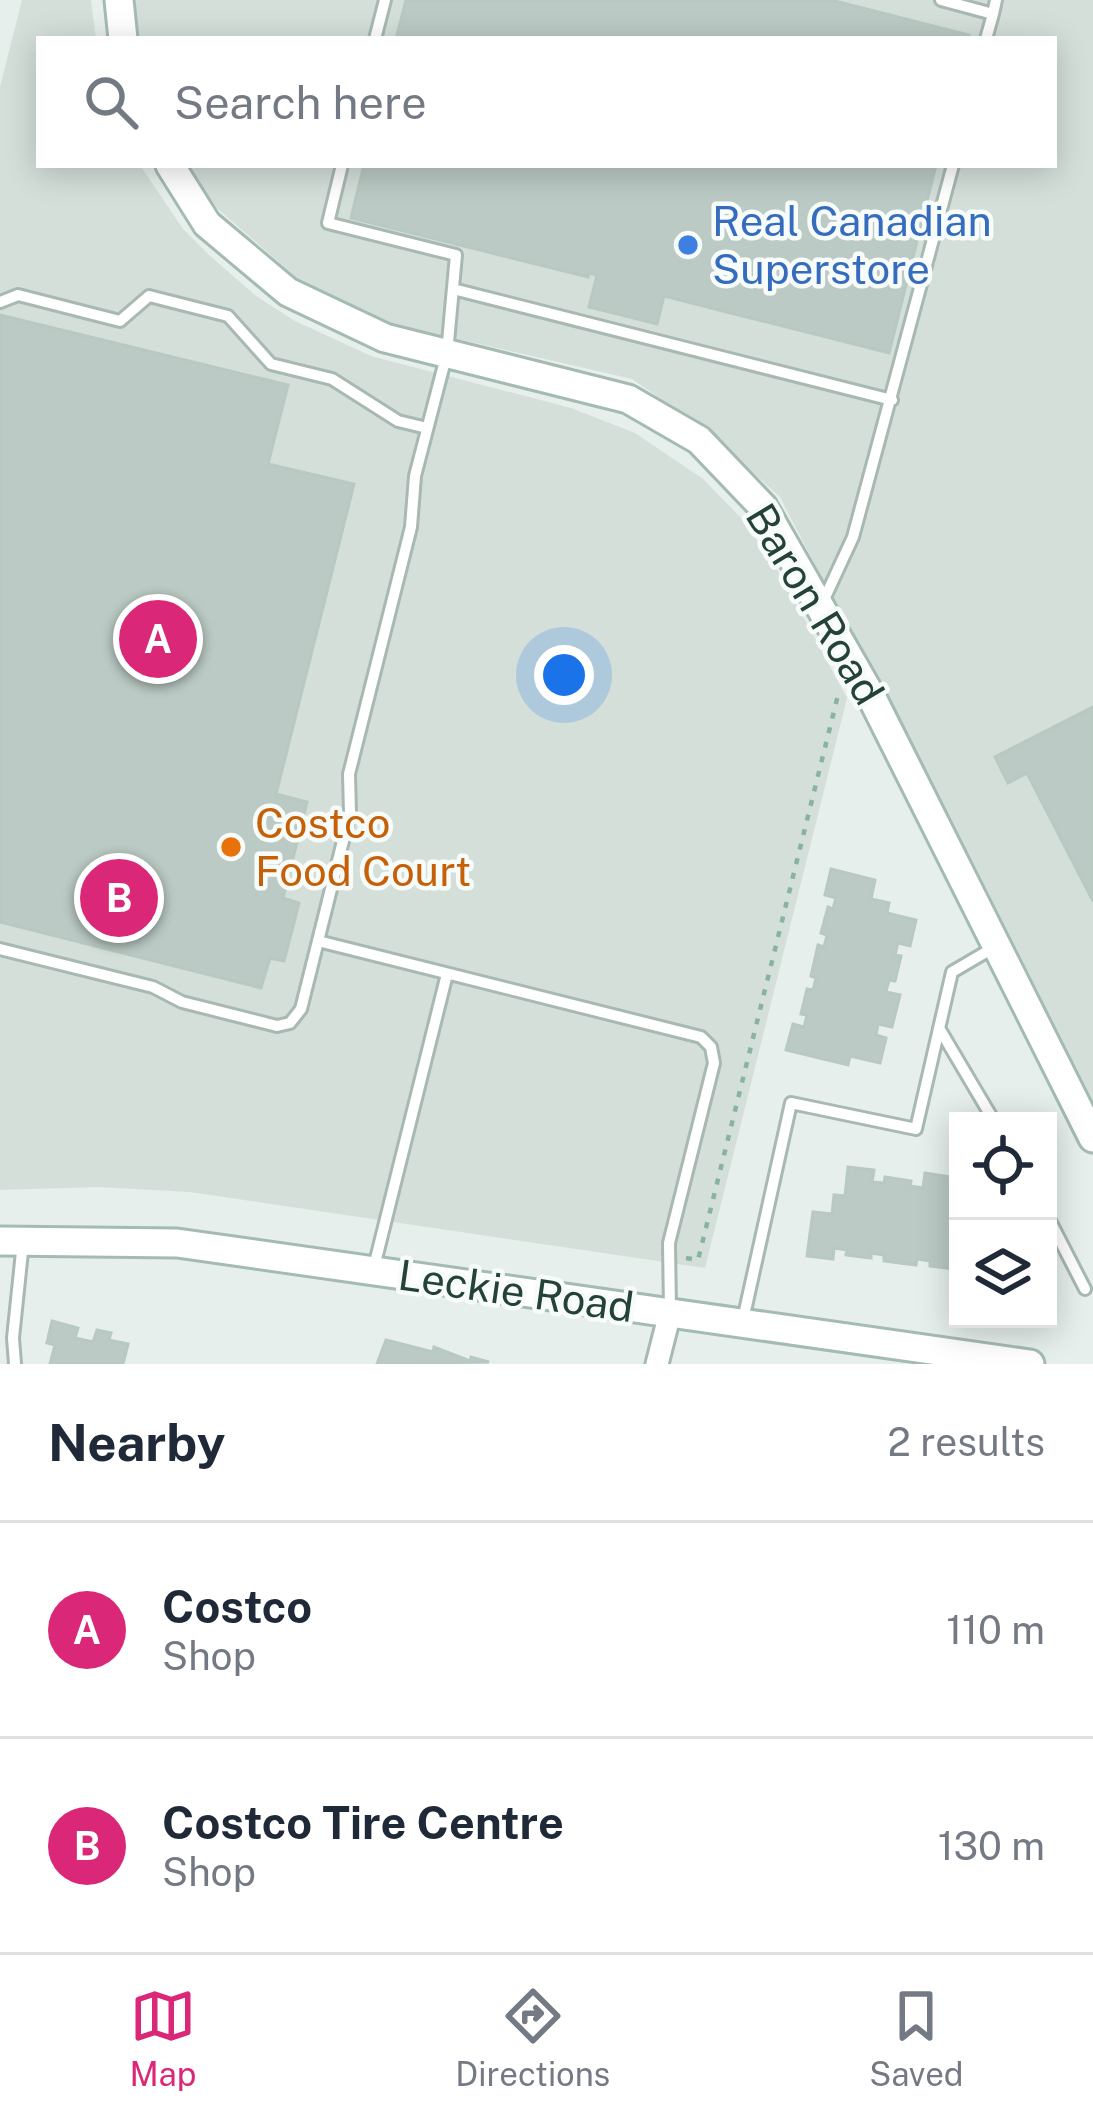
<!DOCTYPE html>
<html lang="en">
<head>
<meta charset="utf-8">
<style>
  :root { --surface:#fff; --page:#f2f2f3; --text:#1f2937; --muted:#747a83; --line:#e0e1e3; --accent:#db2777 }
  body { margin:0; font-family:"Public Sans",sans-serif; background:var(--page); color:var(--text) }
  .controls { position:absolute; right:36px; bottom:36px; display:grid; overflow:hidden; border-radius:0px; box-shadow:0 6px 30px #0003 }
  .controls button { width:108px; height:108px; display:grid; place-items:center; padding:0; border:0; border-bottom:3px solid var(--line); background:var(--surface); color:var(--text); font:60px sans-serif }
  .you { position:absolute; left:564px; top:675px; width:42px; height:42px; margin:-30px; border:9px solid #fff; border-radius:50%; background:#1a73e8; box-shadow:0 0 0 18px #1a73e833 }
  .badge { display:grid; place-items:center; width:78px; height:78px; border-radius:50%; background:var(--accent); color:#fff; font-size:39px; font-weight:700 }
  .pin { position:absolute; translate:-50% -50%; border:6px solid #fff; box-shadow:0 3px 12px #0006 }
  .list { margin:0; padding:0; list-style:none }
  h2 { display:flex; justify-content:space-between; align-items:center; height:156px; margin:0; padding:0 48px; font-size:51px }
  h2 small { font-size:39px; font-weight:400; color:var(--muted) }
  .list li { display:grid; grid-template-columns:78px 1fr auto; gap:36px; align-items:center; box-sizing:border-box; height:216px; padding:0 48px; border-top:3px solid var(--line) }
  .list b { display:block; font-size:45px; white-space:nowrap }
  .list p { margin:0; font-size:39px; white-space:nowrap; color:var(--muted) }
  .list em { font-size:39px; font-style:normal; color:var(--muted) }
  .icon { flex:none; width:66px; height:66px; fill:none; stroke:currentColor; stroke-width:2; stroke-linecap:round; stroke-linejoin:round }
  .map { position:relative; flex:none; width:1093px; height:1364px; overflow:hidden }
  .search { position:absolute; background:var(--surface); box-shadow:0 6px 30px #0003; left:36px; right:36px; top:36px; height:132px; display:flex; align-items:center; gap:30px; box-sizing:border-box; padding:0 42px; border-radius:0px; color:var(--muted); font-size:45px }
  .sheet { height:588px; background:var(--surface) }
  nav { display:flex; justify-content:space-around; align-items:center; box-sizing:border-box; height:168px; border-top:3px solid var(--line); background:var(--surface); font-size:33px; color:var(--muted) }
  nav a { display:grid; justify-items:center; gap:6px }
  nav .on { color:var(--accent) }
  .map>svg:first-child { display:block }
  .built { fill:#d4dfda }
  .building { fill:#bbcac4; stroke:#b8c9c2; stroke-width:3 }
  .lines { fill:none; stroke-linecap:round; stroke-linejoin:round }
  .lane-casing { stroke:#a8b8b2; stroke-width:16 }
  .street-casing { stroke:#a8b8b2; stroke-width:27 }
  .secondary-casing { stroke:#a4bbb3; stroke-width:33 }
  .path { stroke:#86b3a5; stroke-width:4.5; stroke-dasharray:6 9; stroke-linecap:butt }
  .lane { stroke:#fff; stroke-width:10 }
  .street { stroke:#fff; stroke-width:21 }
  .secondary { stroke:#fff; stroke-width:27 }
  .shop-dot { fill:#3f7fe0; stroke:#f7fbf9; stroke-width:4.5 }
  .food-dot { fill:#e8710a; stroke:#f7fbf9; stroke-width:4.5 }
  .labels { text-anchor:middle; stroke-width:9; stroke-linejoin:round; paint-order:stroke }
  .shop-label { font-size:42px; fill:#366cbe; stroke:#f7fbf9; text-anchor:start }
  .street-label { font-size:42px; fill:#24423a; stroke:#f7fbf9 }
  .food-label { font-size:42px; fill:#c56008; stroke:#f7fbf9; text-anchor:start }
</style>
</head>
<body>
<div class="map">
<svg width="1093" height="1364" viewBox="0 0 1093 1364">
  <rect width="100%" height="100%" fill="#e6efeb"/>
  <path class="built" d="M22 0H91L96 39H39V165H140L183 229 208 254 256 296 295 321 371 356 571 408 635 433 703 479 742 519 774 564 817 642 847 698 705 1268 190 1192 97 1187 0 1190V87Z
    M133 0H1093V1104L780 497 712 435 632 379 388 323 297 278 217 208 186 165H1054V39H136Z"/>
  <path class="building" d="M406 0H831L969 35 968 39H396Z
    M364 165H936L889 353 664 296 657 324 589 307 597 275 589 273 588 277 351 218Z
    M0 315 288 385 268 464 354 484 276 794 307 802 283 898 299 903 284 961 270 958 261 988 0 922Z
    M1093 707V901L1027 773 1008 783 995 757Z
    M831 869 875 880 871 899 889 903 887 913 916 920 910 946 898 943 895 955 901 956 895 981 889 980 886 992 900 995 892 1027 878 1024 876 1035 886 1038 880 1063 850 1056 848 1065 786 1050 793 1024 804 1027 807 1015 801 1014 807 989 813 990 816 978 811 976 818 945 824 947 827 935 821 933 828 907 833 909 836 898 825 895Z
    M848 1167 874 1170 872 1182 884 1183 885 1177 911 1181 910 1186 923 1188 925 1173 957 1178 958 1265 953 1269 930 1266V1261L917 1259 916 1265 884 1261V1255L871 1253V1258L846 1255 847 1250 834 1248 833 1259 807 1256 813 1212 832 1214 834 1195 845 1196Z
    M52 1321 78 1328 75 1338 93 1342 97 1330 111 1333 109 1340 128 1344 123 1364H50L55 1345 47 1343Z
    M386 1340 433 1352 434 1347 470 1361 471 1357 489 1362 377 1364Z"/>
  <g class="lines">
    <defs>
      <path id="lane" d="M941 0 993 14 996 0
        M375 39 385 0
        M986 39 993 14
        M342 165 328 223 456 255 447 353 415 476 411 527 349 774 350 813 318 941 701 1037 711 1047 714 1063 669 1243 670 1310
        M453 289 892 400
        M0 302 18 295 120 321 149 296 228 316 271 364 332 379 398 421 427 428
        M822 604 853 537 953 165
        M0 949 153 987 182 1002 277 1026 290 1023 301 1009 318 941
        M939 1028 994 1121
        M1048 1217 1085 1289
        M374 1267 447 974
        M743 1320 791 1103 916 1129 952 972 993 948
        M15 1364 13 1338 23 1242"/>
      <path id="street" d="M657 1364 670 1313"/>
      <path id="secondary" d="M119 0 123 39
        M170 165 207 224 288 292 385 338 628 399 699 440 763 507 871 696 1093 1138
        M0 1241 177 1243 1030 1364"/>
    </defs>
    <use href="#lane" class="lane-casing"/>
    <use href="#street" class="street-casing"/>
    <use href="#secondary" class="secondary-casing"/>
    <path class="path" d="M686 1258 698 1260 838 695"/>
    <use href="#lane" class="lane"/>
    <use href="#street" class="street"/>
    <use href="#secondary" class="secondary"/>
  </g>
  <circle class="shop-dot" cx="688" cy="245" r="12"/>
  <circle class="food-dot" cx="231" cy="847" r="12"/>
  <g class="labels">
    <g class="shop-label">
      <text x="712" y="236">Real Canadian<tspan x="712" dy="48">Superstore</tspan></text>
    </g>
    <g class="street-label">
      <text transform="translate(815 604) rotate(59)" y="15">Baron Road</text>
      <text transform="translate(516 1291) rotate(8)" y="15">Leckie Road</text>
    </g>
    <g class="food-label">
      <text x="255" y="838">Costco<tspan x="255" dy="48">Food Court</tspan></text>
    </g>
  </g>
</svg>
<div class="controls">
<button><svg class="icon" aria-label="locate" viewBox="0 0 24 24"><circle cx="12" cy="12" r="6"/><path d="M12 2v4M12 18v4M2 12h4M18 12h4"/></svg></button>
<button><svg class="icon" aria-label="layers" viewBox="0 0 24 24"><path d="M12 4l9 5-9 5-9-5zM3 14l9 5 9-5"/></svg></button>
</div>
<div class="you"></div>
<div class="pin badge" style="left:158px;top:639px">A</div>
<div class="pin badge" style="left:119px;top:898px">B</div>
<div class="search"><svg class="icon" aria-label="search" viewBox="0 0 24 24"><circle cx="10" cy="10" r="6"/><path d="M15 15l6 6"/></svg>Search here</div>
</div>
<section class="sheet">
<h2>Nearby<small>2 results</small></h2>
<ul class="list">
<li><span class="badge">A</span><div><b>Costco</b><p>Shop</p></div><em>110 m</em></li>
<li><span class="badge">B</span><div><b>Costco Tire Centre</b><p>Shop</p></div><em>130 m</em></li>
</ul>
</section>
<nav>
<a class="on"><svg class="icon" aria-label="map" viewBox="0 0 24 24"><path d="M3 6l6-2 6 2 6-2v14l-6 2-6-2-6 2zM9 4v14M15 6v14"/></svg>Map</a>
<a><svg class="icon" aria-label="directions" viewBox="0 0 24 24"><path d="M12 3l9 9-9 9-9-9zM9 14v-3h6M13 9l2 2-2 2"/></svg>Directions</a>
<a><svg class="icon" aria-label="saved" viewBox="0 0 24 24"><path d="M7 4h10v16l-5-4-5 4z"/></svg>Saved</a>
</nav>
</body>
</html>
